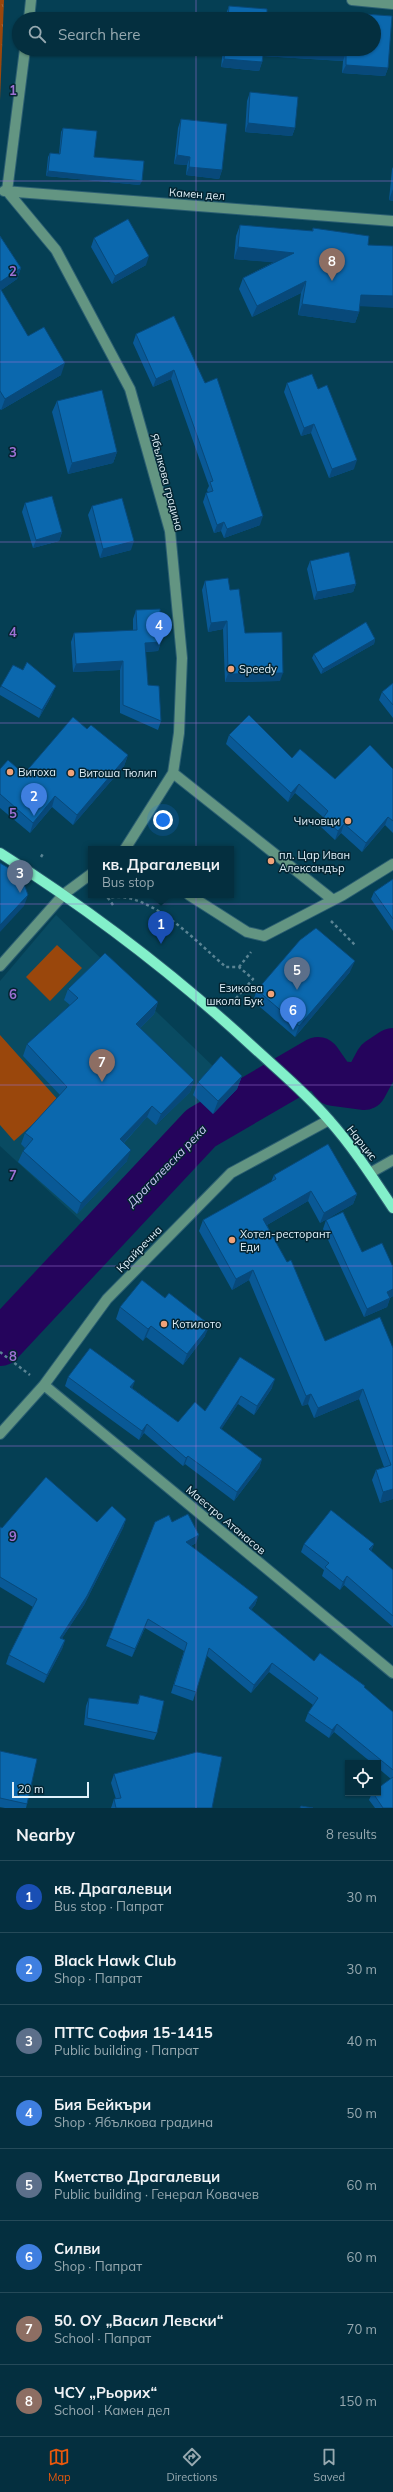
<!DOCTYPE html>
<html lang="en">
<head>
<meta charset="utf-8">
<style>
  :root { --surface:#042f3f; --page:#0d3746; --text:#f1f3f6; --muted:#97a9b0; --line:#254a59; --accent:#ea580c }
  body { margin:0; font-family:Mulish,sans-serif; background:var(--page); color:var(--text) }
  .controls { position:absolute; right:12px; bottom:12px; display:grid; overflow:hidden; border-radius:0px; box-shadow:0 1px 3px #0004 }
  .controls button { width:36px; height:36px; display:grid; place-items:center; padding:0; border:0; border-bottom:1px solid var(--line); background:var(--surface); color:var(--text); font:20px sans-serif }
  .scale { position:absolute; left:12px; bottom:10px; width:77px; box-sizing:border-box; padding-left:4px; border:2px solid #e0f1fa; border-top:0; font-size:11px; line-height:14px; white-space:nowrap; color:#e0f1fa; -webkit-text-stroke:3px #042431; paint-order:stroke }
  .you { position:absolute; left:163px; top:820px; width:14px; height:14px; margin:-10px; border:3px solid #fff; border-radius:50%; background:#1a73e8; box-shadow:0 0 0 6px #1a73e833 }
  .badge { display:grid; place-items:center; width:26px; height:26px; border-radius:50%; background:var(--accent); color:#fff; font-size:13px; font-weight:700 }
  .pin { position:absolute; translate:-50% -33px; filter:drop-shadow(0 1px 2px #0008) }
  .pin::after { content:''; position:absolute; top:21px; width:14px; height:12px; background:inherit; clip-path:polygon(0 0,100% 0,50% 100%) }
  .popup { position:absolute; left:88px; top:846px; width:146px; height:52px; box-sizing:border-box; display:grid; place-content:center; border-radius:0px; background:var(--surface); filter:drop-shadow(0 1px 3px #0005); font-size:13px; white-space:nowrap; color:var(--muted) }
  .popup b { font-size:15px; color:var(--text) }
  .popup::after { content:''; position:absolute; left:50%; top:100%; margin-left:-8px; border:8px solid transparent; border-top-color:var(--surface) }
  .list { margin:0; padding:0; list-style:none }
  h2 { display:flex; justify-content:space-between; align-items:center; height:52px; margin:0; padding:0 16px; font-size:17px }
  h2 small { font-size:13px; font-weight:400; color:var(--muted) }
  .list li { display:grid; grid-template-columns:26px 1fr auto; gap:12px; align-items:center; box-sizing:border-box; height:72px; padding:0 16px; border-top:1px solid var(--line) }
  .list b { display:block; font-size:15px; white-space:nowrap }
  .list p { margin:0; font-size:13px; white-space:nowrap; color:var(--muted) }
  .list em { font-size:13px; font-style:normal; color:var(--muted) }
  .icon { flex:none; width:22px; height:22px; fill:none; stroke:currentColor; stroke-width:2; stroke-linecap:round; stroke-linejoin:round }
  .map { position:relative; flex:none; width:393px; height:1808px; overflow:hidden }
  .search { position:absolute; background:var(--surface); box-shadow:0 1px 3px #0004; left:12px; right:12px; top:12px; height:44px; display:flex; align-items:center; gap:10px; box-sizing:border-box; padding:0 14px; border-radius:22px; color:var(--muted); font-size:15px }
  .sheet { height:628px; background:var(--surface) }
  nav { display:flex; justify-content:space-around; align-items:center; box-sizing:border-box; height:56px; border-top:1px solid var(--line); background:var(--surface); font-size:11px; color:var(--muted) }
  nav a { display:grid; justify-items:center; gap:2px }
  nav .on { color:var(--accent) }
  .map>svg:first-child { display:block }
  .built { fill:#094b62 }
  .park { fill:url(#park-tufts) }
  .pitch { fill:#9a470c }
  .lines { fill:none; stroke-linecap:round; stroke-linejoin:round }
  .river { stroke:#25045c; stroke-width:46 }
  .minor-casing { stroke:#2c5f72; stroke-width:12 }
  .major-casing { stroke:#2c5f72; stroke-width:12 }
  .path { stroke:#5a8494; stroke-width:2.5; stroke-dasharray:3 3; stroke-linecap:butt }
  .minor { stroke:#639582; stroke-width:10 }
  .major { stroke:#83f0ca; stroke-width:10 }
  .wall { fill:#095996 }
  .shaded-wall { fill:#08497a }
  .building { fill:#0b68ae; stroke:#08497a }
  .grid { fill:none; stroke:#9e71d4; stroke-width:1; stroke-opacity:0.55 }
  .poi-dot { fill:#f0a279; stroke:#042431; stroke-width:1.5 }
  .labels { text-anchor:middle; stroke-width:3; stroke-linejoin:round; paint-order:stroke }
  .street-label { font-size:11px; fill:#e0f1fa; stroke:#042431 }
  .poi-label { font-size:11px; fill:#e0f1fa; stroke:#042431; text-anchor:start }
  .water-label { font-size:12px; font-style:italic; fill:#ccc8f7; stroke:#042431 }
  .grid-label { font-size:13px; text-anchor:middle; font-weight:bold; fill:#9e71d4; stroke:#042431; stroke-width:3; stroke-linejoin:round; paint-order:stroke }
</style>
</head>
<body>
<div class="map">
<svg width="393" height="1808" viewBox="0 0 393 1808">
  <defs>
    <pattern id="park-tufts" width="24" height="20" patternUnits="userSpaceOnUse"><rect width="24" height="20" fill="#9a470c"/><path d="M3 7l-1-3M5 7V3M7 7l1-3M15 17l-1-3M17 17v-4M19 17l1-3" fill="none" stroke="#a86230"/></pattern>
  </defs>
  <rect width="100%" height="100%" fill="#053f54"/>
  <path class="built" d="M56 915 217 1070 213 1114 94 1233 0 1146V981Z"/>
  <path class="park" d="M0 0H4L0 100Z"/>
  <path class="pitch" d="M57 945 82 968 50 1001 26 977Z
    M0 1035 59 1101 14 1141 0 1125Z"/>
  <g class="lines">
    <path class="river" d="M0 1343 201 1128 318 1060 334 1083 364 1087 378 1061 393 1051"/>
    <defs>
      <path id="minor" d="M352 0 393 4
        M29 19 31 0
        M25 49 7 191 56 250 130 389 170 531 182 658 179 733 173 773 125 849
        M4 191 393 221
        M173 773 333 900
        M189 895 247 932 264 936 343 895 393 864
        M0 966 64 894 91 874
        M370 1173 393 1160
        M44 1385 393 1673
        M0 1434 44 1385 107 1299 231 1173 329 1120"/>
      <path id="major" d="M0 853C90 910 174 974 252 1046 278 1070 306 1093 329 1120 353 1147 373 1178 393 1208"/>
    </defs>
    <use href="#minor" class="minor-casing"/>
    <use href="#major" class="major-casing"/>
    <path class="path" d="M41 857 44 852
      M104 895 108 898
      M113 905 108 898C149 889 196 942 226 967H239L253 979 231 1004
      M331 921 355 945
      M239 967 251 952
      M0 1352 30 1375"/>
    <use href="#minor" class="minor"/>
    <use href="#major" class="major"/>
  </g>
  <path class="wall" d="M229 6 267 9V15L347 19 349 13 392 16 388 68 385 76 342 73 343 61 263 56 262 62 259 71 221 67 223 49H374V19H226V14Z
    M250 92 295 128 292 136 245 132 247 101Z
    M181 119 222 170 219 179 186 175 187 165 174 164 178 128Z
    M63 128 94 157 140 185 46 176 48 157 50 153 59 154 61 132Z
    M393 167V201L389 200 392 169Z
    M240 225 312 231 313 228 360 307 359 312 355 323 298 315 301 293 252 317 239 289 243 278 274 262 234 259 236 236Z
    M0 236 21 268 17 279 1 290 28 336 61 375 1 410 0 409Z
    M94 238 146 265 112 284 91 247Z
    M174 316 260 525 224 538 221 531 214 533 203 502 206 493H208L207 490 209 486 171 379 153 387 133 343 136 334Z
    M287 383 318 389 354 469 329 478 311 433 301 436 284 392Z
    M57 401 117 452 113 463 68 474 52 412Z
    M25 503 62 532 59 541 33 548 22 512Z
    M92 506 131 550 100 558 88 515Z
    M310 561 356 584 353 592 314 600 307 569Z
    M205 581 230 590 245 633 280 681 225 682 223 629 208 632 202 590Z
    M136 610 161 642 158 651 145 652 148 685 161 721 158 730 120 713V670L73 672 71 642 74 633 133 631V619Z
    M375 639 374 644 321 674 312 658 314 654Z
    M393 683V718L379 700 382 692Z
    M1 686 52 695 39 718 0 695V688Z
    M87 729 128 755 124 766 73 825 52 807 30 833 0 808V769L24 774Z
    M229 735 292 758 335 779 393 769V833L385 825 362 852 341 833 335 840 320 826 323 817 295 793 288 802 226 744Z
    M393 879V931L371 899 374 892Z
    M350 972 295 1037 253 1001 257 990Z
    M68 989 158 1002 154 1014 140 1028 194 1080 190 1092 156 1125 147 1117 124 1143 127 1161 77 1214 18 1162 23 1151 25 1148 21 1144 25 1133 60 1095 23 1056 27 1044 70 1005 64 1000Z
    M242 1076 237 1089 213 1114 193 1095 198 1082Z
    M274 1175 357 1194 353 1204 320 1223 308 1201 267 1225 325 1341 380 1317 393 1499 380 1503 372 1480 376 1470 384 1467 359 1399 314 1418 308 1404 302 1406 249 1280 232 1290 199 1231 203 1220 271 1182Z
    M326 1220 362 1252 393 1296 390 1298 387 1307 364 1317 323 1229Z
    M120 1307 205 1336 183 1365 146 1337 143 1341 116 1319Z
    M240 1357 272 1388 254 1415 238 1404 221 1429 262 1459 259 1468 234 1501 185 1464 183 1466 144 1433 139 1440 65 1386 68 1377 132 1388 178 1422 205 1411Z
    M126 1519 123 1528 84 1605 62 1638 65 1640 62 1649 44 1683 6 1664 9 1655 33 1607 0 1587V1527L2 1528Z
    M172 1522 196 1543 191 1546 258 1597 255 1605 251 1610 314 1661 364 1688 393 1712V1808H375L369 1800 372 1793H378L391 1779 378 1768V1763H372L334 1732 329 1738 305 1721 308 1713 313 1705 269 1672 251 1693 207 1656 193 1701 171 1693 184 1651 145 1628 132 1657 106 1646 109 1638Z
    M304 1544H374L371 1551 393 1570V1627L344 1585 340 1590 322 1576 324 1570 301 1552Z
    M140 1695 157 1733 154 1740 84 1725 86 1706 89 1698 137 1704Z
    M0 1751 27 1804 26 1808H5L0 1807Z
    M114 1774 212 1808H111L114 1799H116L111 1783Z"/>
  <path class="shaded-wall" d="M263 49H288L346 52 343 61 261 56Z
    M224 59 262 62 259 71 221 67Z
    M346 65 388 68 385 76 342 73Z
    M248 123 295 128 292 136 245 132Z
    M177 155 190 157 187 165 174 164Z
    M189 167 222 170 219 179 186 175Z
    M48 171 142 181 140 185 46 176Z
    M393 189V201L389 200Z
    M238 247 294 253 290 264 234 259Z
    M149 256 146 265 112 284 115 276Z
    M21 268 17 279 0 291V282Z
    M306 281 301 293 252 317 257 306Z
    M361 295 393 296V308L357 306Z
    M302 304 359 312 355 323 298 315Z
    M65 363 61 375 1 410 5 399Z
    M174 370 171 379 153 387 156 379Z
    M314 424 311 433 301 436 304 428Z
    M117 452 113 463 68 474 72 463Z
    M357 460 354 469 329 478 332 469Z
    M263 516 260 525 224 538 227 529Z
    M224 522 221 531 214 533 217 525Z
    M62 532 59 541 33 548 36 540Z
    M134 541 131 550 100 558 103 549Z
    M356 584 353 592 314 600 317 592Z
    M227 621 223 629 208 632 211 623Z
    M375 639 374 644 321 674 323 669Z
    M161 642 158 651 142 652 145 643Z
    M123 661 120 670 73 672 76 664Z
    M283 673 280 681 225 682 228 674Z
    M56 686 52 695 39 718 42 710Z
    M128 755 124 766 73 825 77 815Z
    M299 784 295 793 288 802 291 793Z
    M55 796 52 807 30 833 33 823Z
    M388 817 385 825 362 852 366 843Z
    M344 824 341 833 335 840 338 831Z
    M28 895 24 906 0 932V925Z
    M355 961 350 972 295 1037 299 1026Z
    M158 1002 154 1014 132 1036 136 1024Z
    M242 1076 237 1089 213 1114 218 1101Z
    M194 1080 190 1092 156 1125 161 1114Z
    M152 1106 147 1117 116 1151 120 1139Z
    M131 1150 127 1161 77 1214 81 1203Z
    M311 1191 308 1201 260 1229 263 1219Z
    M357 1194 353 1204 320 1223 324 1213Z
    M253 1270 249 1280 232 1290 236 1279Z
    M393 1289V1296L384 1301 387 1292Z
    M390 1298 387 1307 364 1317 367 1309Z
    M210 1325 205 1336 183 1365 187 1354Z
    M151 1326 146 1337 143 1341 148 1329Z
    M275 1379 272 1388 254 1415 257 1406Z
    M135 1381 132 1389 130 1387Z
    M363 1389 359 1399 314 1418 318 1408Z
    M311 1394 308 1404 302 1406 306 1396Z
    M241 1396 238 1404 217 1436 220 1428Z
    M147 1424 144 1433 139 1440 142 1431Z
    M188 1456 185 1464 183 1466 186 1458Z
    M262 1459 259 1468 234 1501 237 1492Z
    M393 1489V1499L380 1503 383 1492Z
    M126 1519 123 1528 84 1605 57 1646 60 1638Z
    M199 1535 196 1543 183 1550 186 1542Z
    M374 1544 371 1552 369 1549Z
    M347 1576 344 1585 340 1590 343 1582Z
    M258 1597 255 1605 246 1616 249 1608Z
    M148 1619 145 1628 132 1657 135 1649Z
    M65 1640 62 1649 44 1683 47 1675Z
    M272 1663 269 1672 251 1693 254 1685Z
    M337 1724 334 1732 329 1738 332 1730Z"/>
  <path class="building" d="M229 6 267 9V15L349 19V13L392 16 388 68 346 65V52L288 49H374V19H228Z
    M225 49H264L262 62 224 59Z
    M250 92 298 97 295 128 248 123Z
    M181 119 227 124 222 170 189 167 190 157 177 155Z
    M63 128 97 131 94 157 144 161 142 181 48 171 50 153 60 154Z
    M128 219 149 256 115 276 94 238Z
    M240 225 313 231V228L369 236 368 245 393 246V296L361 295 359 312 302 304 306 281 257 306 243 278 294 253 238 247Z
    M0 236 21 268 0 282Z
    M0 288 28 336 44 327 65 363 5 399 0 391Z
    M174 316 205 383 217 378 263 516 227 529 224 522 217 525 206 493 213 491 210 482 213 481 174 370 156 379 136 334Z
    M312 374 318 389 327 385 357 460 332 469 314 424 304 428 287 383Z
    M102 390 117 452 72 463 57 401Z
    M52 496 62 532 36 540 25 503Z
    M122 498 134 541 103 549 92 506Z
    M349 552 356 584 317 592 310 561Z
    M228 578 230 590 239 589 245 633 282 632 283 673 228 674 227 621 211 623 205 581Z
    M160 609 161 642 145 643 148 685 159 686 161 721 123 705V661L76 664 74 633 137 630 136 610Z
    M366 622 375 639 323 669 314 654Z
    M27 662 56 686 42 710 1 686 13 665 23 670Z
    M393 683V705L382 692Z
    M249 715 292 758 300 749 335 779 370 745 393 769V821L388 817 366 843 344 824 338 831 323 818 328 811 299 784 291 793 229 735Z
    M73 717 87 729 91 725 128 755 77 815 55 796 33 823 0 794V769L8 760 24 774Z
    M0 863 21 875 28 895 0 925Z
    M393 879V919L374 892Z
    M316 928 355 961 299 1026 257 990 300 940Z
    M105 953 158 1002 136 1024 194 1080 161 1114 152 1106 120 1139 131 1150 81 1203 23 1151 33 1139 25 1133 67 1087 27 1044 78 998 68 989Z
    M221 1056 242 1076 218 1101 198 1082Z
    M328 1144 357 1194 324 1213 311 1191 263 1219 287 1262 291 1260 325 1341 380 1317 393 1348V1489L383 1492 376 1470 391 1465 363 1389 318 1408 311 1394 306 1396 253 1270 236 1279 203 1220 276 1179 274 1175Z
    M343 1212 362 1252 382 1243 393 1267V1289L387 1292 390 1298 367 1309 326 1220Z
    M142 1280 165 1298 169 1293 210 1325 187 1354 151 1326 148 1329 120 1307Z
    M90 1348 135 1381 130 1387 178 1422 195 1402 205 1411 240 1357 275 1379 257 1406 241 1396 220 1428 262 1459 237 1492 188 1456 186 1458 147 1424 142 1431 68 1377Z
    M46 1477 97 1522 112 1506 126 1519 87 1596 60 1638 65 1640 47 1675 9 1655 37 1599 0 1577V1527L2 1528Z
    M331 1510 374 1544 369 1549 393 1570V1616L347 1576 343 1582 325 1567 329 1563 304 1544Z
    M188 1514 199 1535 186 1542 258 1597 249 1608 314 1661 320 1653 365 1686 364 1687 393 1712V1770L337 1724 332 1730 308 1713 318 1698 272 1663 254 1685 209 1648 196 1692 174 1685 187 1643 148 1619 135 1649 109 1638 155 1522 169 1515 172 1522Z
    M140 1695 164 1701 157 1733 87 1718 89 1698 138 1704Z
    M0 1751 37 1759 27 1804 0 1798Z
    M197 1752 222 1757 212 1808H116L114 1799 121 1798 114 1774Z
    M393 1777V1808H383L373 1793H378V1788Z
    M301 1806 313 1808H300Z"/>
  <path class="grid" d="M196 0V19M196 49V1808M0 181H393M0 362H393M0 542H393M0 723H393M0 904H393M0 1085H393M0 1266H393M0 1446H393M0 1627H393"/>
  <g class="poi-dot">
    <circle cx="231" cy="669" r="4"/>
    <circle cx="10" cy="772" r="4"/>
    <circle cx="71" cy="773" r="4"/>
    <circle cx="348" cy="821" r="4"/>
    <circle cx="271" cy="861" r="4"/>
    <circle cx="271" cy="994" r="4"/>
    <circle cx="232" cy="1240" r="4"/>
    <circle cx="164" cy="1324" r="4"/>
  </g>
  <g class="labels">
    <g class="street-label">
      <text transform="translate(197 194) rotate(4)" y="4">Камен дел</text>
      <text transform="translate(167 482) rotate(75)" y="4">Ябълкова градина</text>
      <text transform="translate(362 1143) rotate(52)" y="4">Нарцис</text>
      <text transform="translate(139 1249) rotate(-46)" y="4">Крайречна</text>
      <text transform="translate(226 1520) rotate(40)" y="4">Маестро Атанасов</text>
    </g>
    <g class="poi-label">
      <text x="239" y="673">Speedy</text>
      <text x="18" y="776">Витоха</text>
      <text x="79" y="777">Витоша Тюлип</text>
      <text x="340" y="825" text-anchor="end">Чичовци</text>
      <text x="279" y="859">пл. Цар Иван<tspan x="279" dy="13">Александър</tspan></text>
      <text x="263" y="992" text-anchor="end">Езикова<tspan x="263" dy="13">школа Бук</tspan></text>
      <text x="240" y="1238">Хотел-ресторант<tspan x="240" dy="13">Еди</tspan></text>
      <text x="172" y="1328">Котилото</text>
    </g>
    <g class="water-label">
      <text transform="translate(167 1166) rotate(-46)" y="4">Драгалевска река</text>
    </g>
  </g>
  <g class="grid-label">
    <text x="13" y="95">1</text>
    <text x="13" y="276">2</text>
    <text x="13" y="457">3</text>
    <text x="13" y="637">4</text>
    <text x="13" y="818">5</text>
    <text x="13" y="999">6</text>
    <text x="13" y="1180">7</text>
    <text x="13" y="1361">8</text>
    <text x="13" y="1541">9</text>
  </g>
</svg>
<div class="controls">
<button><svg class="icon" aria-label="locate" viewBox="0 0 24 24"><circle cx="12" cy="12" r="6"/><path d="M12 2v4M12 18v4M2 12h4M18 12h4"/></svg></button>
</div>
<div class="scale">20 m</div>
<div class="you"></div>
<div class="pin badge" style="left:161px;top:944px;background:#1a4fb4">1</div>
<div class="popup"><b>кв. Драгалевци</b>Bus stop</div>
<div class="pin badge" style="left:34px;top:816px;background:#3f7fe0">2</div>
<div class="pin badge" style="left:20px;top:893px;background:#5c6f8a">3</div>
<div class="pin badge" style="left:159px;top:645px;background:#3f7fe0">4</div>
<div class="pin badge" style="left:297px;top:990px;background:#5c6f8a">5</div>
<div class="pin badge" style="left:293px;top:1030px;background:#3f7fe0">6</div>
<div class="pin badge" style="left:102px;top:1082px;background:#8d6e63">7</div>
<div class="pin badge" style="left:332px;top:281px;background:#8d6e63">8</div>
<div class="search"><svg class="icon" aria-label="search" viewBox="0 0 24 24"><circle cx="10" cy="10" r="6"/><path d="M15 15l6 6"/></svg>Search here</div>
</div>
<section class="sheet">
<h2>Nearby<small>8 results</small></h2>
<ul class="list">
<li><span class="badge" style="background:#1a4fb4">1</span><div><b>кв. Драгалевци</b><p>Bus stop · Папрат</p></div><em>30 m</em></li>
<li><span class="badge" style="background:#3f7fe0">2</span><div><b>Black Hawk Club</b><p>Shop · Папрат</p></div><em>30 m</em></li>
<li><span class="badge" style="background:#5c6f8a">3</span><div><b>ПТТС София 15-1415</b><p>Public building · Папрат</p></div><em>40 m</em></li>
<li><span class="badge" style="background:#3f7fe0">4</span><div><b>Бия Бейкъри</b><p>Shop · Ябълкова градина</p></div><em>50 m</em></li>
<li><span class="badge" style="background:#5c6f8a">5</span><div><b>Кметство Драгалевци</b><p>Public building · Генерал Ковачев</p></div><em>60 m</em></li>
<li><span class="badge" style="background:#3f7fe0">6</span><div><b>Силви</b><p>Shop · Папрат</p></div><em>60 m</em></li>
<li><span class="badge" style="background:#8d6e63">7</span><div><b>50. ОУ „Васил Левски“</b><p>School · Папрат</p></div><em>70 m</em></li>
<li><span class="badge" style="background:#8d6e63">8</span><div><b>ЧСУ „Рьорих“</b><p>School · Камен дел</p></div><em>150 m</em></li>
</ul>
</section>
<nav>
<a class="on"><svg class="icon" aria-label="map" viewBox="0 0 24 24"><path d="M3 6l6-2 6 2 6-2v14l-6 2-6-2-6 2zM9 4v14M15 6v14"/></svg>Map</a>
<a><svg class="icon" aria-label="directions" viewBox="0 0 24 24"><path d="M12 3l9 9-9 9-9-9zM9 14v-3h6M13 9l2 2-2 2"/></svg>Directions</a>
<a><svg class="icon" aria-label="saved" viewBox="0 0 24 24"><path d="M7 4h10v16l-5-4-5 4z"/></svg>Saved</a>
</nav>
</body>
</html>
